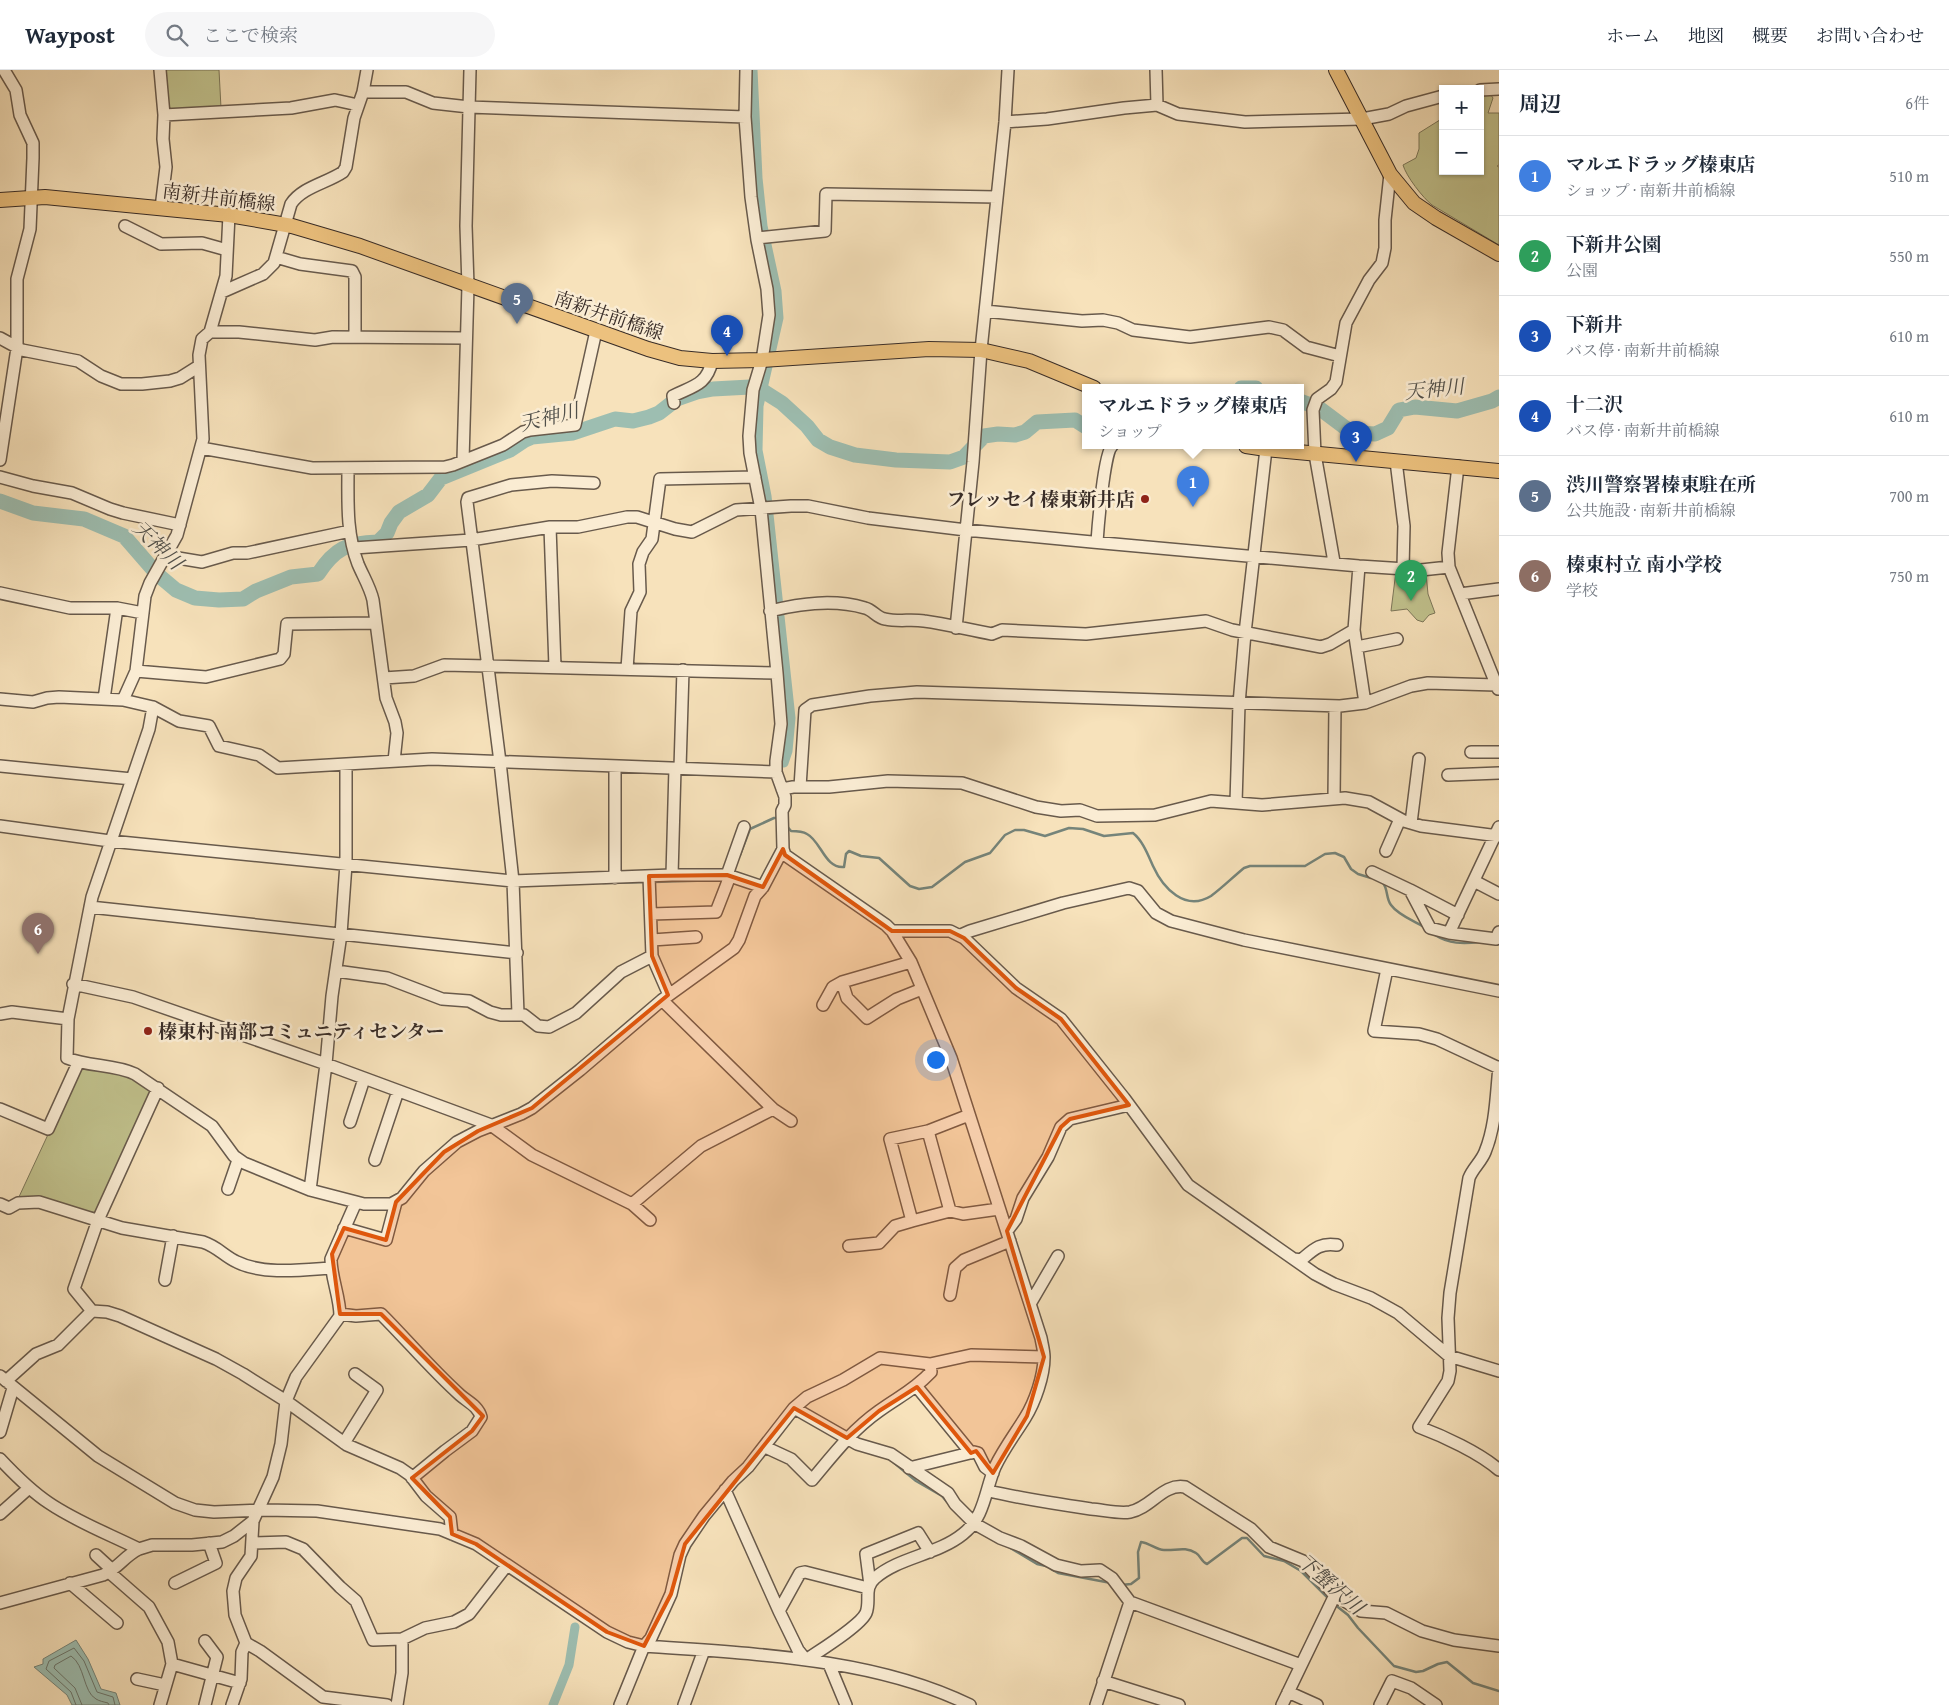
<!DOCTYPE html>
<html lang="ja">
<head>
<meta charset="utf-8">
<style>
  :root { --surface:#fff; --page:#f6f6f7; --text:#1f2937; --muted:#747a83; --line:#e0e1e3; --accent:#0f766e }
  body { margin:0; font-family:"Gentium Book Plus","Noto Serif JP",serif; background:var(--page); color:var(--text) }
  .controls { position:absolute; right:15px; top:15px; display:grid; overflow:hidden; border-radius:0px; box-shadow:0 1px 4px #0004 }
  .controls button { width:45px; height:45px; display:grid; place-items:center; padding:0; border:0; border-bottom:1px solid var(--line); background:var(--surface); color:var(--text); font:25px sans-serif }
  .you { position:absolute; left:935px; top:989px; width:18px; height:18px; margin:-12px; border:4px solid #fff; border-radius:50%; background:#1a73e8; box-shadow:0 0 0 8px #1a73e833 }
  .badge { display:grid; place-items:center; width:32px; height:32px; border-radius:50%; background:var(--accent); color:#fff; font-size:16px; font-weight:700 }
  .pin { position:absolute; translate:-50% -41px; filter:drop-shadow(0 1px 2px #0008) }
  .pin::after { content:''; position:absolute; top:26px; width:18px; height:15px; background:inherit; clip-path:polygon(0 0,100% 0,50% 100%) }
  .popup { position:absolute; left:1082px; top:314px; width:222px; height:65px; box-sizing:border-box; display:grid; place-content:center; border-radius:0px; background:var(--surface); filter:drop-shadow(0 1px 4px #0005); font-size:16px; white-space:nowrap; color:var(--muted) }
  .popup b { font-size:19px; color:var(--text) }
  .popup::after { content:''; position:absolute; left:50%; top:100%; margin-left:-10px; border:10px solid transparent; border-top-color:var(--surface) }
  .list { margin:0; padding:0; list-style:none }
  h2 { display:flex; justify-content:space-between; align-items:center; height:65px; margin:0; padding:0 20px; font-size:21px }
  h2 small { font-size:16px; font-weight:400; color:var(--muted) }
  .list li { display:grid; grid-template-columns:32px 1fr auto; gap:15px; align-items:center; box-sizing:border-box; height:80px; padding:0 20px; border-top:1px solid var(--line) }
  .list b { display:block; font-size:19px; white-space:nowrap }
  .list p { margin:0; font-size:16px; white-space:nowrap; color:var(--muted) }
  .list em { font-size:16px; font-style:normal; color:var(--muted) }
  .icon { flex:none; width:28px; height:28px; fill:none; stroke:currentColor; stroke-width:2; stroke-linecap:round; stroke-linejoin:round }
  .map { position:relative; flex:none; width:1499px; height:1635px; overflow:hidden }
  header { display:flex; align-items:center; gap:30px; box-sizing:border-box; height:70px; padding:0 25px; background:var(--surface); border-bottom:1px solid var(--line) }
  header strong { font-size:24px }
  nav { display:flex; gap:28px; margin-inline-start:auto; font-size:18px }
  .search { width:350px; height:45px; background:var(--page); display:flex; align-items:center; gap:12px; box-sizing:border-box; padding:0 18px; border-radius:28px; color:var(--muted); font-size:19px }
  main { display:flex }
  aside { flex:1; background:var(--surface) }
  .map>svg:first-child { display:block }
  .green { fill:#c1c28d; stroke:#7c775a }
  .water { fill:#9dbeb1; stroke:#75847a }
  .lines { fill:none; stroke-linecap:round; stroke-linejoin:round }
  .shore { stroke:#6a756c; stroke-width:1 }
  .stream { stroke:#75847a; stroke-width:2.5 }
  .canal { stroke:#9dbeb1; stroke-width:9 }
  .river { stroke:#9dbeb1; stroke-width:15 }
  .minor-casing { stroke:#685a4c; stroke-width:14 }
  .major-casing { stroke:#382c27; stroke-width:16 }
  .minor { stroke:#faecd3; stroke-width:11 }
  .major { stroke:#ecc17e; stroke-width:14 }
  .marked { fill:#df570d; fill-opacity:0.2; stroke:#df570d; stroke-width:4; stroke-linejoin:round }
  .poi-dot { fill:#8f2418; stroke:#faecd3; stroke-width:2 }
  .labels { text-anchor:middle; stroke-width:5; stroke-linejoin:round; paint-order:stroke }
  .street-label { font-size:19px; fill:#382c27; stroke:#faecd3 }
  .poi-label { font-size:19px; font-weight:bold; fill:#382c27; stroke:#faecd3; text-anchor:end }
  .water-label { font-size:20px; font-style:italic; fill:#51504a; stroke:#faecd3 }
</style>
</head>
<body>
<header>
<strong>Waypost</strong>
<div class="search"><svg class="icon" aria-label="search" viewBox="0 0 24 24"><circle cx="10" cy="10" r="6"/><path d="M15 15l6 6"/></svg>ここで検索</div>
<nav><a>ホーム</a><a>地図</a><a>概要</a><a>お問い合わせ</a></nav>
</header>
<main>
<div class="map">
<svg width="1499" height="1635" viewBox="0 0 1499 1635">
  <rect width="100%" height="100%" fill="#f7e2bb"/>
  <filter id="stains"><feTurbulence type="fractalNoise" baseFrequency=".004" numOctaves="4"/><feColorMatrix values="0 0 0 0 .2 0 0 0 0 .09 0 0 0 0 .02 0 0 0 .5 -.17"/></filter>
  <radialGradient id="worn" r=".72"><stop offset=".6" stop-color="#630" stop-opacity="0"/><stop offset="1" stop-color="#630" stop-opacity=".3"/></radialGradient>
  <path class="green" d="M163 0H219L221 38 169 42Z
    M1489 22 1493 28 1488 43H1499V95L1497 96 1499 97V175L1432 135C1423 128 1406 106 1403 95L1416 88 1419 79V63L1443 48V101H1480V23Z
    M1396 501 1426 503 1428 524 1435 543 1429 545 1423 552 1417 550 1407 539 1391 541Z
    M87 996 127 1003 153 1021 98 1143 18 1129 78 1000Z"/>
  <path class="water" d="M76 1570 88 1589 101 1619 116 1623 120 1635H72L67 1625 34 1597 43 1594V1589Z"/>
  <g class="lines">
    <path class="shore" d="M76 1635 71 1622 46 1599 49 1591 74 1578 84 1591 97 1622 113 1627 115 1635
      M82 1635 75 1618 54 1598 55 1595 71 1586C85 1595 83 1622 96 1629 99 1631 104 1632 108 1633L109 1635"/>
    <path class="stream" d="M786 755 791 761C797 761 802 761 807 764 821 771 825 799 844 797L846 784 849 781 861 786 879 788 910 816 919 819 932 817 965 792 990 783 1005 765 1015 760H1024L1045 766 1069 758 1083 759 1104 766 1133 763C1143 771 1148 785 1153 796 1163 818 1185 842 1211 826 1222 818 1233 807 1244 798L1250 796H1305L1325 784 1335 783 1344 787 1351 799 1358 804 1371 808
      M740 785 750 759 774 748H779
      M653 812 724 810
      M603 813 647 812
      M1383 813C1388 819 1386 829 1391 835 1398 845 1414 851 1424 857
      M1435 865C1449 874 1463 874 1480 872
      M893 1392 916 1411 942 1426 947 1432
      M1007 1476 1037 1494 1046 1496
      M1051 1499 1058 1503 1111 1513
      M1121 1515 1131 1514 1139 1508 1138 1482 1141 1472C1150 1473 1156 1480 1164 1480 1175 1481 1185 1476 1196 1483 1201 1486 1201 1492 1207 1494L1242 1468H1247L1264 1486 1284 1491 1301 1501 1330 1530
      M1334 1534 1348 1545 1358 1558 1394 1596 1416 1602 1423 1601 1438 1594 1447 1592 1473 1613 1499 1621"/>
    <path class="canal" d="M753 0 758 108 763 156 777 221 779 248 759 336 758 380 767 426 791 648 788 681 784 693
      M553 1635 569 1595 575 1557"/>
    <path class="river" d="M1241 318H1256
      M1300 331 1319 338 1347 359 1357 363 1375 364 1388 358 1399 340 1415 337 1457 341 1492 331 1499 327
      M0 431 33 443 84 449 124 466 157 504 176 520 195 528 219 530 243 529 256 521 291 507 318 504C335 478 347 473 378 472L387 463 391 453 399 442 428 425 441 408 510 380 525 370 532 367 573 363 615 349 633 351 649 347 659 343 677 329 697 322 713 319 750 317 760 319 782 333 807 356 818 370 830 377 855 385 896 390 950 392 964 387 984 366 998 364 1015 365 1025 362 1037 352 1075 350 1086 357"/>
    <defs>
      <path id="minor" d="M160 0 164 45 163 69 166 97 161 138
        M1156 0 1157 35
        M1480 20 1499 19
        M363 22H406L433 33 469 37 745 47
        M164 45 291 38 335 30 358 35
        M1005 52 1047 49 1124 38 1157 35 1178 44 1245 52 1362 49 1389 44 1406 36 1443 26
        M125 156 161 174 202 173 227 180
        M757 168 825 161 826 124 997 127
        M276 187 300 194 352 201 355 207V267
        M222 222 263 204 274 193 291 134C302 117 327 113 343 102L346 97 354 48 363 22 367 0
        M985 241 1082 251 1103 250 1118 253 1133 260 1190 267 1269 257 1283 260 1306 277 1340 286
        M210 262H239L315 270 333 267 465 268
        M0 268 22 280 78 291 101 306 121 314H142L170 311 180 308 199 296
        M674 333 673 326C693 316 707 315 712 291
        M201 378 312 398 445 397 453 395 503 375 523 362 530 360 575 355 596 261
        M0 390 17 278V209L30 159 33 88V73L20 45 16 20 4 0
        M463 390 468 216 466 156 470 0
        M1396 391 1404 456 1403 498
        M1458 396 1448 483 1449 497 1498 619
        M348 398C348 430 346 463 358 494 363 506 370 517 373 530L386 628 395 652 397 663 394 691
        M0 407 33 416 72 423 110 439 123 443 180 455
        M550 457H578L627 447H637L675 459 692 462 736 440 791 436H808L868 448 966 460 1092 472 1359 496 1421 500 1449 497
        M1097 472C1098 457 1104 383 1112 376
        M354 478 471 470 550 457 555 597
        M166 486 202 492 233 483H247L350 461
        M1334 492 1315 384 1313 340 1317 329 1331 319 1336 312 1346 253 1369 210 1382 193 1385 178V150L1390 104
        M0 523 70 538H117L143 543
        M1460 524 1499 519
        M770 541C802 533 834 529 865 538 873 540 877 548 885 549 898 552 911 549 924 551 947 554 969 560 992 564L1002 560 1086 564 1206 551 1232 560 1321 577 1330 574 1354 560 1359 496
        M956 558 973 392 981 280 1005 52 1008 0
        M1354 560 1365 633
        M1357 577 1397 569
        M627 599 631 541 640 522 639 494 643 482 652 469 660 409 755 407
        M136 601 206 607 280 589 284 584 287 554 376 553
        M384 608 414 606 444 595 777 603
        M0 629 33 632 47 628 59 627 123 630 153 637 179 651 209 656 219 676 259 685 278 698 432 689 776 702
        M104 629 117 538
        M123 630 136 601 145 526 150 513 177 465 203 369 199 285 202 269 210 262 226 206 229 145
        M153 637 149 659 92 827 68 949 67 988C89 997 114 994 135 1004L212 1056 234 1086 244 1093 310 1120 364 1134H391L402 1128 424 1101 457 1072 478 1061 521 1044 532 1038 580 1000 662 930 734 878 739 870 755 826 763 817 783 779
        M1471 682H1499
        M0 696 132 709
        M680 698 683 600
        M1448 705 1499 703
        M800 717 805 640 812 635 870 626 917 622 1340 636 1365 633 1411 616 1428 613 1496 615
        M782 719 793 717H829L888 711 962 713 1036 737 1061 741 1080 740 1097 746 1155 745 1211 731 1262 735 1345 728 1369 732 1404 751 1421 756 1499 766
        M1334 728 1335 636
        M1236 733 1239 634 1245 563 1266 379
        M1411 753 1419 689
        M0 756 110 771 513 811 672 805H727L763 817
        M1386 781 1400 749
        M1372 802 1410 820 1430 858 1449 863 1499 757
        M672 805 675 698
        M727 805 744 757
        M649 806 652 886 669 925
        M615 808V696
        M1474 811 1499 824
        M1410 820 1458 845
        M90 837 517 883
        M651 844 716 842 730 806
        M892 861H950L964 868 1016 918 1061 949 1124 1028 1188 1115 1315 1204 1334 1214 1371 1228 1398 1243 1449 1286 1499 1301
        M1449 863 1496 869 1499 862
        M961 865 970 861 1063 833 1129 818 1138 821 1156 843 1171 851 1244 870 1499 921
        M652 870 696 867
        M1387 899 1374 961 1419 964 1437 969 1499 998
        M336 901 387 908 442 929 469 931 490 942 501 945H524L538 956 549 957 576 943 621 902 652 886
        M842 912 847 928 867 948 897 929 922 919
        M73 914 133 927 326 994 491 1055 532 1085 632 1134 650 1150
        M662 930 773 1039 791 1051
        M823 935 833 917 842 912 911 892
        M0 944 12 942 68 949
        M518 944 513 811 500 692 467 432 468 428 511 415 552 411 594 413
        M1499 997C1496 1025 1496 1055 1485 1082 1481 1092 1473 1098 1469 1108L1450 1223 1448 1248 1450 1301 1448 1311 1419 1357C1443 1366 1480 1383 1499 1400
        M0 1039 48 1059 78 993
        M969 1045 928 1061 950 1141 963 1144 999 1139
        M350 1052 364 1009
        M928 1061 890 1069 912 1151 950 1141
        M375 1090 398 1021
        M228 1119 238 1090
        M310 1120 326 994 332 926 341 864 346 794V695
        M356 1132 331 1189C331 1208 340 1227 340 1246L296 1307 286 1331 281 1374 273 1407 253 1451 251 1486 236 1508 233 1521 235 1545 246 1573 260 1581 323 1627 387 1635
        M0 1134 9 1138 18 1133 39 1132 122 1158 203 1172C218 1177 224 1186 237 1192 263 1205 302 1200 331 1198
        M632 1134 701 1076 773 1039
        M344 1158 386 1170 396 1132
        M1007 1161 1016 1149 1023 1128 1048 1087 1061 1057 1070 1049 1129 1035
        M849 1176 879 1173 895 1156 912 1151
        M1294 1189 1301 1190C1313 1180 1320 1172 1337 1175
        M165 1210 173 1166
        M950 1225 955 1198 964 1190 1010 1171
        M1030 1234 1058 1186
        M92 1241 107 1242 120 1246 216 1289 243 1304 286 1331 347 1375 400 1398 410 1405 426 1426 450 1447 452 1464
        M340 1244 356 1246 381 1244C408 1271 432 1300 460 1325 468 1332 478 1336 481 1347L472 1361 445 1381 412 1408
        M0 1306 98 1386 175 1433 195 1440 214 1442 264 1440 317 1441 440 1459 476 1474 607 1562 628 1572 644 1576C751 1584 872 1587 970 1635
        M6 1311 36 1284 58 1275 92 1241 74 1219 98 1150 158 1018
        M917 1317 971 1383
        M794 1338 857 1374 891 1384 948 1423 955 1434 975 1454 1000 1468 1021 1476 1056 1495 1081 1501 1100 1500 1112 1508 1130 1532 1301 1595
        M0 1362 13 1318
        M344 1373 377 1320 355 1304
        M765 1377 791 1389 812 1410C833 1385 852 1360 879 1341 898 1327 913 1321 931 1302L930 1294
        M0 1389C15 1405 31 1421 49 1433 77 1452 109 1464 139 1479 124 1486 119 1498 103 1505L0 1533
        M909 1398 974 1382 978 1383 985 1397 993 1403
        M725 1420 779 1541 798 1580 806 1590C819 1581 860 1556 866 1543 871 1531 863 1518 875 1508 899 1487 937 1485 963 1464 985 1447 985 1420 995 1397 1003 1380 1015 1364 1025 1348 1035 1332 1044 1306 1044 1287 1044 1281 1042 1274 1041 1268L951 988 911 892 892 861 886 855 785 785 783 779 782 741 785 735V727L776 702V691L781 654 777 603 761 439 750 383 749 366 753 320 762 290 769 245 767 219 757 170 751 127 745 47 746 0
        M989 1421C1023 1429 1057 1434 1091 1439 1104 1440 1118 1444 1130 1442 1151 1438 1163 1413 1185 1417L1251 1459 1269 1477 1303 1491 1335 1525 1282 1635
        M0 1444 29 1418
        M253 1473 286 1472 303 1479 340 1517 356 1531 373 1570 402 1569 425 1558 454 1552 469 1544 507 1495
        M139 1479 152 1475H192L222 1472 234 1466 253 1451
        M96 1485 108 1496 109 1502 149 1537 168 1572 172 1594
        M70 1513 117 1553
        M175 1513 216 1493 209 1473
        M870 1515 866 1484 918 1463 930 1482
        M1335 1525 1361 1541 1386 1543 1422 1561 1454 1570 1499 1576
        M779 1541 800 1503 805 1502 868 1518
        M829 1594 846 1635
        M137 1609 165 1615
        M1103 1611 1179 1635
        M1288 1622 1317 1635
        M160 1635 172 1594 240 1613
        M205 1635 217 1587 205 1571
        M232 1635 241 1609 242 1582 246 1573
        M397 1635 402 1603V1569
        M620 1635 644 1576 651 1568 671 1524 680 1485 685 1474 704 1446 733 1411 748 1397 794 1338 807 1327 843 1310 880 1288 930 1294 971 1285 1044 1287
        M684 1635 704 1580
        M1096 1635 1130 1532
        M1380 1635 1392 1611 1411 1618 1436 1635"/>
      <path id="major" d="M1336 0 1390 104 1414 133 1436 148 1499 184
        M0 130 45 127 229 145 292 156 360 176 648 279 680 288 712 291 762 290 929 279 981 280 1029 291 1094 318
        M1246 376 1266 379 1499 401"/>
    </defs>
    <use href="#minor" class="minor-casing"/>
    <use href="#major" class="major-casing"/>
    <use href="#minor" class="minor"/>
    <use href="#major" class="major"/>
  </g>
  <path class="marked" d="M783 779 785 785 892 861H950L964 868 1016 918 1061 949 1129 1035 1070 1049 1061 1057 1007 1161 1044 1287 1027 1346 993 1403 976 1381 971 1383 917 1317 879 1341 847 1368 794 1338 685 1474 671 1524 644 1576 607 1562 476 1474 452 1464 450 1447 412 1408 472 1361 483 1346 381 1244H340L332 1184 344 1158 386 1170 396 1132 444 1082 478 1061 532 1038 668 925 652 886 649 806 727 805 763 817Z"/>
  <g class="poi-dot">
    <circle cx="1145" cy="429" r="5"/>
    <circle cx="148" cy="961" r="5"/>
  </g>
  <g class="labels">
    <g class="street-label">
      <text transform="translate(219 127) rotate(7)" y="7">南新井前橋線</text>
      <text transform="translate(609 245) rotate(19)" y="7">南新井前橋線</text>
    </g>
    <g class="poi-label">
      <text x="1135" y="436">フレッセイ榛東新井店</text>
      <text x="158" y="968" text-anchor="start">榛東村 南部コミュニティセンター</text>
    </g>
    <g class="water-label">
      <text transform="translate(1434 319) rotate(-6)" y="7">天神川</text>
      <text transform="translate(549 347) rotate(-14)" y="7">天神川</text>
      <text transform="translate(158 475) rotate(44)" y="7">天神川</text>
      <text transform="translate(1331 1514) rotate(41)" y="7">下蟹沢川</text>
    </g>
  </g>
  <rect width="100%" height="100%" filter="url(#stains)"/>
  <rect width="100%" height="100%" fill="url(#worn)"/>
</svg>
<div class="controls">
<button>+</button>
<button>−</button>
</div>
<div class="you"></div>
<div class="pin badge" style="left:1193px;top:437px;background:#3f7fe0">1</div>
<div class="popup"><b>マルエドラッグ榛東店</b>ショップ</div>
<div class="pin badge" style="left:1411px;top:531px;background:#2e9e5b">2</div>
<div class="pin badge" style="left:1356px;top:392px;background:#1a4fb4">3</div>
<div class="pin badge" style="left:727px;top:286px;background:#1a4fb4">4</div>
<div class="pin badge" style="left:517px;top:254px;background:#5c6f8a">5</div>
<div class="pin badge" style="left:38px;top:884px;background:#8d6e63">6</div>
</div>
<aside>
<h2>周辺<small>6件</small></h2>
<ul class="list">
<li><span class="badge" style="background:#3f7fe0">1</span><div><b>マルエドラッグ榛東店</b><p>ショップ · 南新井前橋線</p></div><em>510 m</em></li>
<li><span class="badge" style="background:#2e9e5b">2</span><div><b>下新井公園</b><p>公園</p></div><em>550 m</em></li>
<li><span class="badge" style="background:#1a4fb4">3</span><div><b>下新井</b><p>バス停 · 南新井前橋線</p></div><em>610 m</em></li>
<li><span class="badge" style="background:#1a4fb4">4</span><div><b>十二沢</b><p>バス停 · 南新井前橋線</p></div><em>610 m</em></li>
<li><span class="badge" style="background:#5c6f8a">5</span><div><b>渋川警察署榛東駐在所</b><p>公共施設 · 南新井前橋線</p></div><em>700 m</em></li>
<li><span class="badge" style="background:#8d6e63">6</span><div><b>榛東村立 南小学校</b><p>学校</p></div><em>750 m</em></li>
</ul>
</aside>
</main>
</body>
</html>
